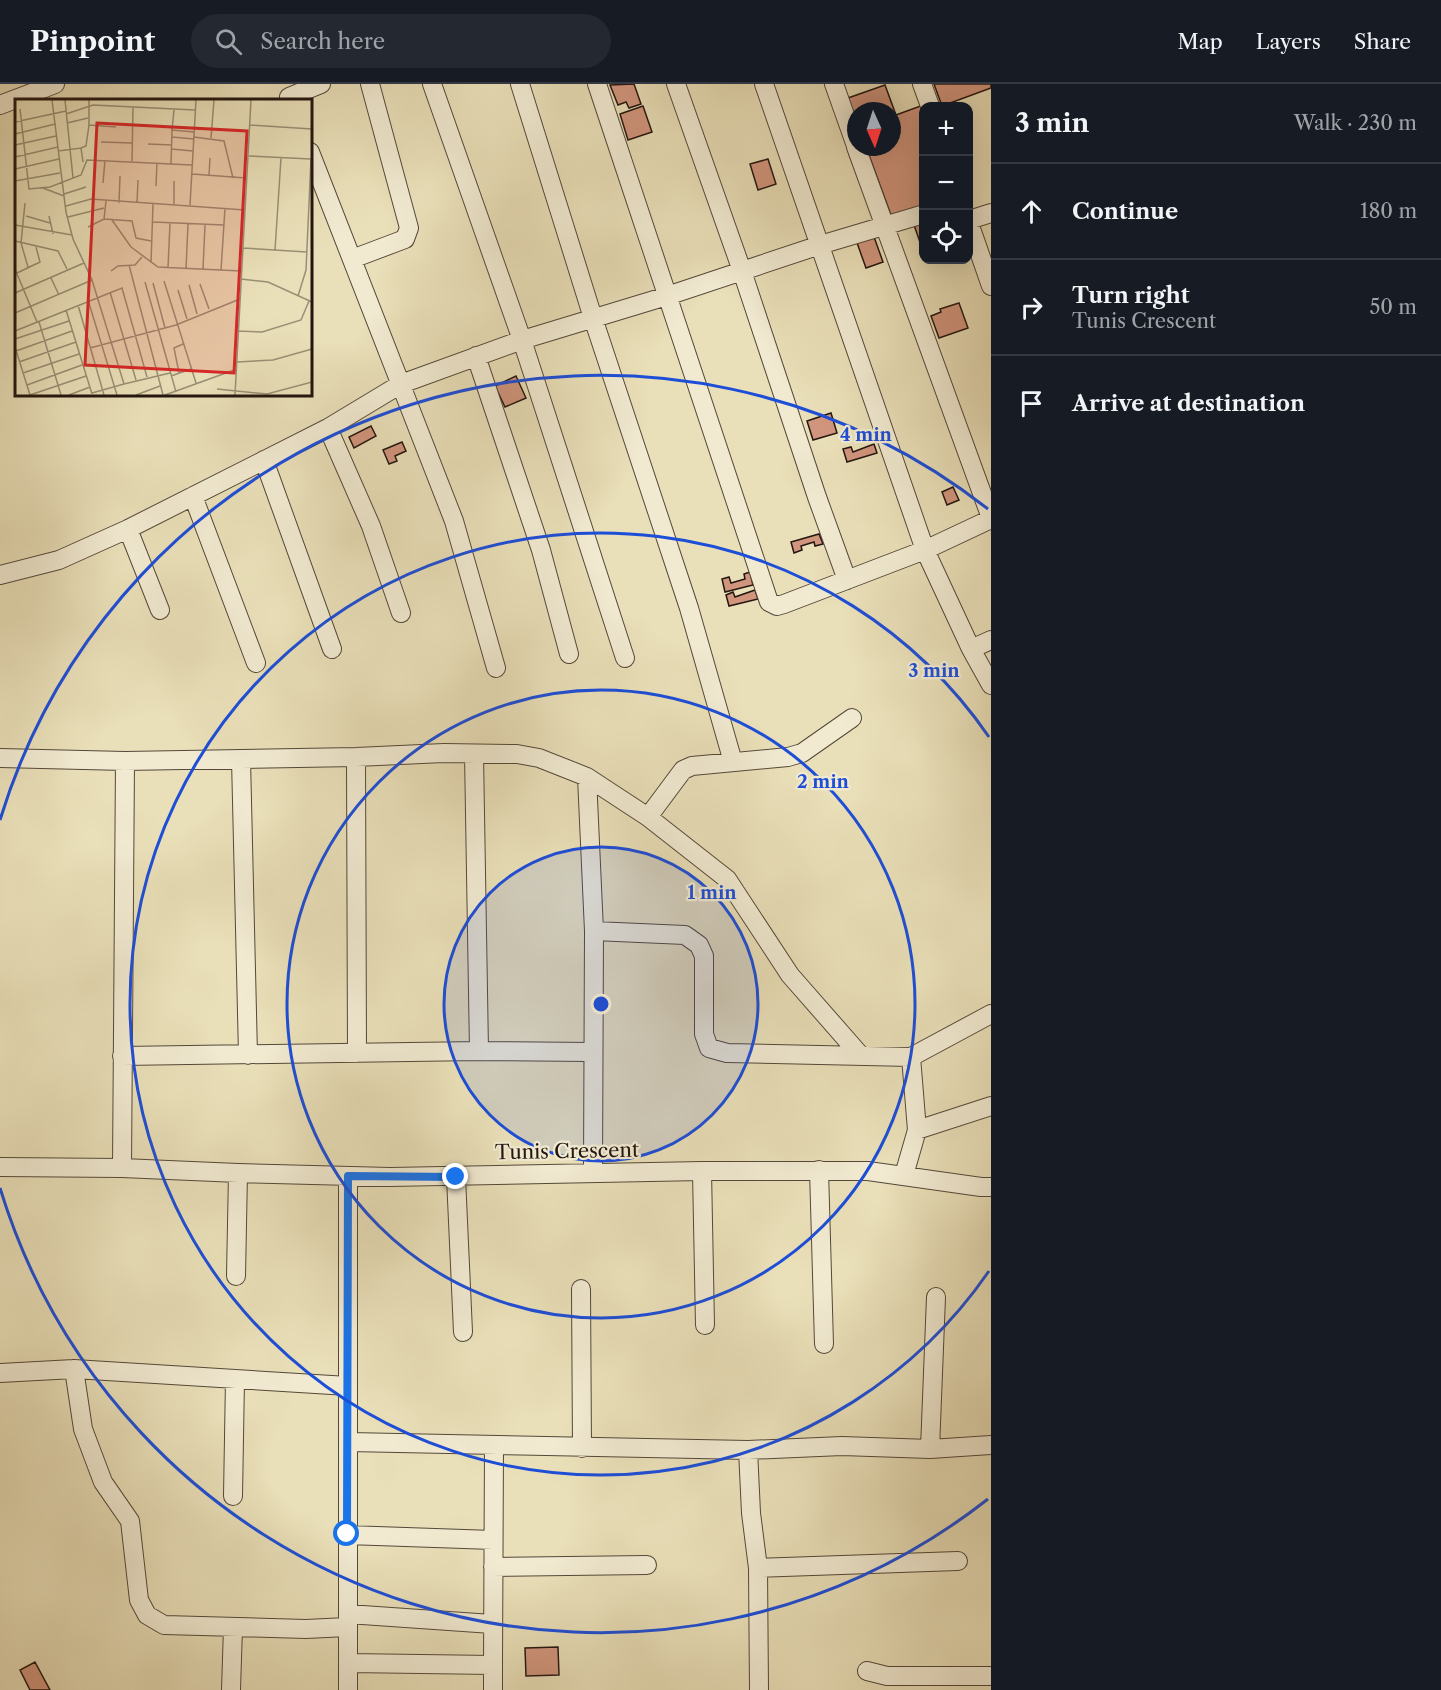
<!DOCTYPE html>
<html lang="en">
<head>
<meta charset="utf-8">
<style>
  :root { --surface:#171b24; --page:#242831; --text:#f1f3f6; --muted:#9ea1a6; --line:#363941 }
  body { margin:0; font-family:"Libre Caslon Text",serif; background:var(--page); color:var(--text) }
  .controls { position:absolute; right:18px; top:18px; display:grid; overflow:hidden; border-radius:12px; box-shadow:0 6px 24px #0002 }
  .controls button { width:54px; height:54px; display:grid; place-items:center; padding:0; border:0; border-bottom:2px solid var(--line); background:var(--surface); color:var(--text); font:30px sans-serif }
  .compass { position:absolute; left:847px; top:18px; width:54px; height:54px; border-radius:50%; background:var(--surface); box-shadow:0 6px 24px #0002; rotate:177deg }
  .stop { position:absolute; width:18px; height:18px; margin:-14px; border:4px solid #1a73e8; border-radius:50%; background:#fff }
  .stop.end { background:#1a73e8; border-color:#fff; box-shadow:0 2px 6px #0008 }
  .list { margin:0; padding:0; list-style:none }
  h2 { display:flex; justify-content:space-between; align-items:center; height:78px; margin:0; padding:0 24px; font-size:26px }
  h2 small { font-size:20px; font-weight:400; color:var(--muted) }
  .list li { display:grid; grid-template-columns:39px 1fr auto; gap:18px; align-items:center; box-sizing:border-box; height:96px; padding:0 24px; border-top:2px solid var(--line) }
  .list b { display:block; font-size:22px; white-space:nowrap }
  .list p { margin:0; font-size:20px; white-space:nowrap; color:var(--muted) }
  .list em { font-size:20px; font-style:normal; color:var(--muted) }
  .icon { flex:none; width:33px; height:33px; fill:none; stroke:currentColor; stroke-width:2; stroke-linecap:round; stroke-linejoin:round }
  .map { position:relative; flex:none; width:991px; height:1606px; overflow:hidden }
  header { display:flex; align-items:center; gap:36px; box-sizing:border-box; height:84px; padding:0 30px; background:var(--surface); border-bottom:2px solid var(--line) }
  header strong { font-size:28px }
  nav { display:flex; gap:33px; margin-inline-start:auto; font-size:21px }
  .search { width:420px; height:54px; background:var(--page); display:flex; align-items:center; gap:15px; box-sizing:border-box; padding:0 21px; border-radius:33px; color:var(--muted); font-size:22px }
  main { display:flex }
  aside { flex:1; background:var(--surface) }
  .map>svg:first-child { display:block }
  .building { fill:#d1957d; stroke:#231610; stroke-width:1.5 }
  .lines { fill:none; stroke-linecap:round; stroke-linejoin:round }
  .minor-casing { stroke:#54483a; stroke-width:20 }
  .minor { stroke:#f1ead1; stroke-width:18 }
  .route { stroke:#1a73e8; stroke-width:8 }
  .ring { fill:none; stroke:#1d4ed8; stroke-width:3 }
  .labels { text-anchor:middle; stroke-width:4.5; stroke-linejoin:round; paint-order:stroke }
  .street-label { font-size:20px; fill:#231610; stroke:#f1ead1 }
  .inset-road { fill:none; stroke:#9a8f75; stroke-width:1.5 }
  .view { fill:#d62828; fill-opacity:0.15; stroke:#d62828; stroke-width:3 }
  .inset-edge { fill:none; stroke:#231610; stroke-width:3 }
  .centre { fill:#1d4ed8; stroke:#f1ead1; stroke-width:3 }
  .ring-label { font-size:18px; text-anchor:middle; font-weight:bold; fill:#1d4ed8; stroke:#f1ead1; stroke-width:4.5; stroke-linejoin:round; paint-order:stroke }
</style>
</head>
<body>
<header>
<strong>Pinpoint</strong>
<div class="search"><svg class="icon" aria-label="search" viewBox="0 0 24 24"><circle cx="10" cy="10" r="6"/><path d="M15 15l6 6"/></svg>Search here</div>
<nav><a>Map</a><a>Layers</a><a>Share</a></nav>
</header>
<main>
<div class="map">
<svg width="991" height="1606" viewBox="0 0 991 1606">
  <rect width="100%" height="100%" fill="#e9dfb8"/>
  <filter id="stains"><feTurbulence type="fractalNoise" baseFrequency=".00333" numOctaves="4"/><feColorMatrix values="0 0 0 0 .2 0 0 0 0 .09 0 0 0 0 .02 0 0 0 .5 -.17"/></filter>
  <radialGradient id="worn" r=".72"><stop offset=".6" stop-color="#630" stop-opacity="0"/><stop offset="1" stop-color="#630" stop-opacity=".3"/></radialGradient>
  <path class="building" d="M634 0 641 20 629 24 626 18 618 21 610 1Z
    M934 0H991V4L942 22Z
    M885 1 896 31 923 21 924 22V122L892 134 866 63H892V27H856V36L848 14Z
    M643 22 652 48 628 56 620 30Z
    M768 75 776 100 758 106 750 80Z
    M924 138V164H922L914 141Z
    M873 150 883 178 866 184 856 156Z
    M959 219 968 244 939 254 931 232 941 228 940 225Z
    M516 292 526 314 505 323 495 302Z
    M831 329 837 349 813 356 807 337Z
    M371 342 376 352 354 364 349 353Z
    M402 358 406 367 395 372 397 377 389 380 383 366Z
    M874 360 877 369 847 378 843 365 851 363 853 368Z
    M953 403 959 416 947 421 942 408Z
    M819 450 823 460 815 462 814 458 801 462 802 466 794 469 791 458Z
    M750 488 753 501 725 508 722 495 729 493 731 499 745 495 744 490Z
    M755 506 758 515 729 522 726 511 733 508 735 513Z
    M558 1563 559 1591 526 1592 525 1564Z
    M35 1578 50 1606H30L20 1586Z"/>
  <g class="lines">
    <defs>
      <path id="minor" d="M432 0 522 256 625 574
        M520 0 593 234 689 524 733 678
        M597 0 769 518 777 522 784 520 925 466 991 435
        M676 0 742 187 817 413 847 496
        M764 0 925 466 971 565 991 556
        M834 0 856 62
        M922 0 930 22
        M289 13 321 0
        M0 21 55 0
        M856 63 991 434
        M310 68 454 437 496 584
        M968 136 991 202
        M969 136 991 129
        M352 175 405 155 409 144 370 0
        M476 272 541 466 569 570
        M328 344 371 442 401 529
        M264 376 332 565
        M193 412 256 579
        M128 445 160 526
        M0 491 59 476 128 445 328 344 401 300 522 256 667 212 820 161 924 130
        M971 565 991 601
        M474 670 479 967
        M356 673 357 969
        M0 674 125 677 356 673 444 669 517 670 539 674 587 693 648 733 727 795 790 891 861 972
        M241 675 248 971
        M587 693 594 847 593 1089
        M648 733 683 686 692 682 788 673 802 669 852 634
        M594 847 685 851 699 861 704 872V950L709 964 727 969 911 973 991 930
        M122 972 479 967 592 968
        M917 1046 991 1022
        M0 1083 122 1084 238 1089 390 1093 702 1087H868L981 1103H991
        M122 1084 125 677
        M819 1086 824 1260
        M702 1087 705 1241
        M904 1091 917 1046 911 973
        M456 1093 463 1248
        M236 1192 238 1089
        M581 1205 582 1364
        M74 1285 83 1345 103 1398 130 1437 139 1516 147 1531 164 1541 306 1545 347 1543
        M0 1289 74 1285 348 1302
        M349 1358 748 1366 842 1362 930 1365 991 1361
        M930 1365 936 1213
        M748 1366 751 1429 758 1484 759 1606
        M233 1412 235 1295
        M347 1451 493 1456
        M493 1483 647 1481
        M758 1484 958 1477
        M348 1530 492 1540
        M348 1579 493 1581 494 1361
        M867 1587 887 1592H991
        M231 1606 233 1543
        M348 1606V1092
        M493 1606V1581"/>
    </defs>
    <use href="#minor" class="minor-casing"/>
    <use href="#minor" class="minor"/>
  </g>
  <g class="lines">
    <path class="route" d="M347 1450 348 1092 456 1093"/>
  </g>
  <circle cx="601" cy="920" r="157" fill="#1d4ed8" fill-opacity=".12"/>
  <g class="ring">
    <circle cx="601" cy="920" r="157"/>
    <circle cx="601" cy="920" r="314"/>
    <path d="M989 1187A471 471 0 1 1 989 653"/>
    <path d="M988 1415A628 628 0 0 1 0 1104M0 736A628 628 0 0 1 988 425"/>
  </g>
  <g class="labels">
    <g class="street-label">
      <text transform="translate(567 1067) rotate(-1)" y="7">Tunis Crescent</text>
    </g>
  </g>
  <g transform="translate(15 15)">
    <rect width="297" height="297" fill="#e9dfb8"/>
    <path class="inset-road" d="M37 1 51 113 58 140 77 181M50 1 58 79M5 10 14 90 35 88 66 76 72 61 177 66M51 15 78 6 180 11M0 23 51 12M52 24 73 19M74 26V1M235 26 297 30M157 31 159 11M0 35 40 25M157 38 179 40M179 38 209 42 218 79M196 39 199 1M86 43 117 44M133 45 157 46M0 46 41 37M66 49 71 47 74 26 101 28M156 50 178 52M43 52 66 49 68 63M234 57 296 60M0 58 43 48M117 62 118 8M156 65 157 31 179 33M0 70 44 60M177 75 231 79M194 77 195 59M0 82 45 74M88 84 90 61M141 87 142 64M28 89 49 97M49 95 71 88M10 104 6 144 13 168M104 104 105 77M122 104 123 81M159 105V82M175 106 181 1M51 107 76 100 230 111M11 117 35 124M34 117 38 135M53 118 89 109M89 120 91 102M97 121 116 148 143 168 226 172M138 123 209 126M0 126 57 136M73 128 89 120 117 122 121 139 136 142M0 142 43 152 52 170M228 149 292 153M260 151 266 59M136 164 138 105M114 166 148 296M153 169 155 124M0 170 22 223M171 170 173 125M188 170 190 126M206 171 210 109M96 172 103 167 120 166 127 158M2 174 25 163 21 148M36 179 44 196M226 180 253 183 297 203M149 182 181 284M130 183 161 293M138 184 150 229M185 185 194 210M174 186 182 215M163 191 172 220M95 193 121 281M0 194 69 164M283 197 291 171 296 60M73 201 102 296M63 206 89 296M51 211 77 295M0 214 77 181 109 285 77 294M24 223 46 296M0 232 107 189 132 278M223 232 247 233 286 221 294 202M0 240 54 222M0 248 15 296M75 249 161 226 225 200M1 252 57 232M4 263 61 243M222 263 258 261 297 250M8 274 64 255M164 274 159 249 168 245M156 277 176 270M109 285 155 274M12 286 67 266M202 290 252 295 297 283M15 296 71 277M54 296 75 288M121 296 145 287M150 296 222 270M220 296 236 1"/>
    <path class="view" d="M82 24 232 32 219 274 70 266Z"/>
    <rect width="297" height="297" class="inset-edge"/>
  </g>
  <circle cx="601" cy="920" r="9" class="centre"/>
  <g class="ring-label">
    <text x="866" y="357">4 min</text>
    <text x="934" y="593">3 min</text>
    <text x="823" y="704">2 min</text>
    <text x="712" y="815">1 min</text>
  </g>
  <rect width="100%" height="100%" filter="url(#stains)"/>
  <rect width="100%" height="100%" fill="url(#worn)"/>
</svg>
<div class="controls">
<button>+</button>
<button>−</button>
<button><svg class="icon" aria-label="locate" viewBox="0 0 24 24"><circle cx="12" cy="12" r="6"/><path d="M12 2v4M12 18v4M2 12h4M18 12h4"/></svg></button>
</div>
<svg class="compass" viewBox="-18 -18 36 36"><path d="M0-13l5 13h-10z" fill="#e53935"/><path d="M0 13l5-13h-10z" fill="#9ea1a6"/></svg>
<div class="stop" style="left:347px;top:1450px"></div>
<div class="stop end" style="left:456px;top:1093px"></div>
</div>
<aside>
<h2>3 min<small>Walk · 230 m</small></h2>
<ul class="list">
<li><svg class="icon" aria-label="ahead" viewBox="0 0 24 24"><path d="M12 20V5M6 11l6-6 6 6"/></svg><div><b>Continue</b></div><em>180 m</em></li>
<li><svg class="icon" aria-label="right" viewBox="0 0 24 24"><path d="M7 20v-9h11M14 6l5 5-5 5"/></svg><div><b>Turn right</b><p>Tunis Crescent</p></div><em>50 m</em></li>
<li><svg class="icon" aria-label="arrive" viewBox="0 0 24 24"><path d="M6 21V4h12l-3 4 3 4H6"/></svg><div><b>Arrive at destination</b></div></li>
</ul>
</aside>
</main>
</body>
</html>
